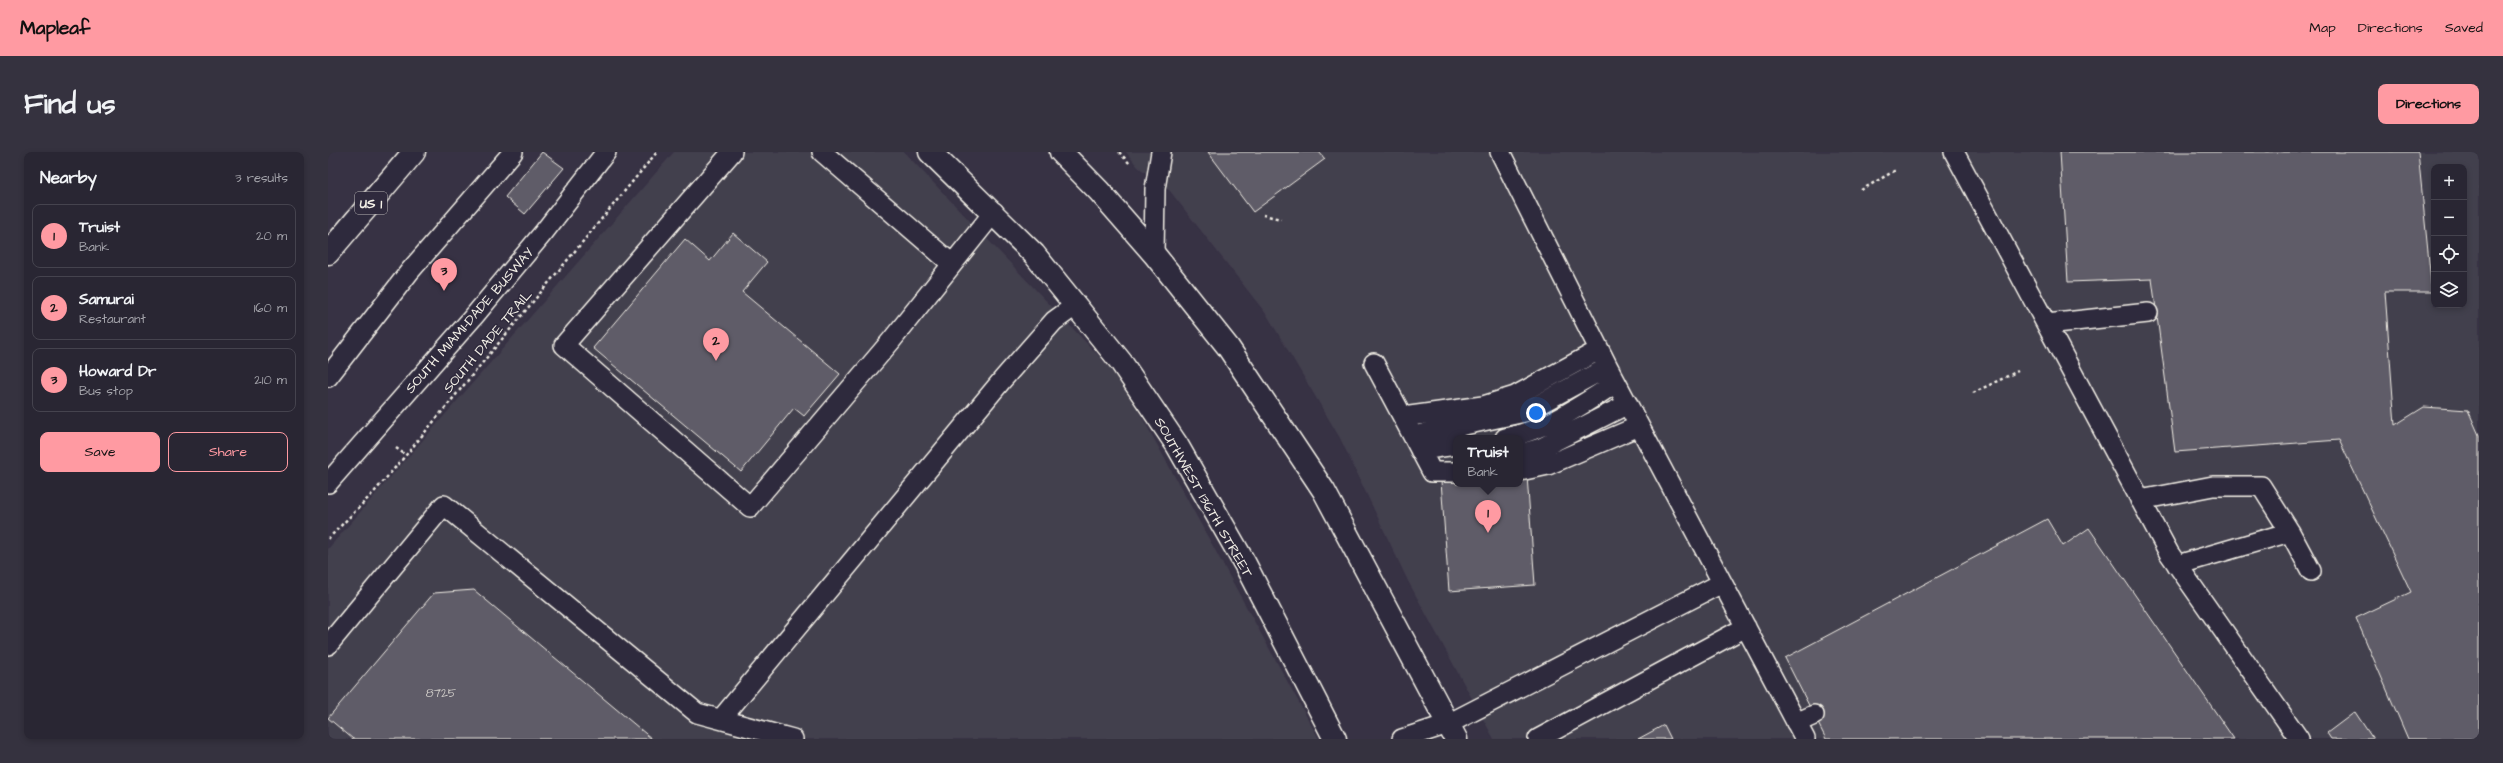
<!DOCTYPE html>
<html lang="en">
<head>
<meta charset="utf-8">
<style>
  :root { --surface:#292633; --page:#35323f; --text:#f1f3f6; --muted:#a5a5ac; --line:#45434e; --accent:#ff9aa2 }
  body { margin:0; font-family:"Architects Daughter",sans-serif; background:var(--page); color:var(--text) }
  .controls { position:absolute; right:12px; top:12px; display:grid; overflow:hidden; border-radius:8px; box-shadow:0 2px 6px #0003 }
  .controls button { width:36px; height:36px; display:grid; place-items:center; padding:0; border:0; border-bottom:1px solid var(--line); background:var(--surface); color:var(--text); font:20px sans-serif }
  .you { position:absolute; left:1208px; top:261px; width:14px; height:14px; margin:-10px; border:3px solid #fff; border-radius:50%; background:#1a73e8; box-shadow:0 0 0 6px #1a73e833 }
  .badge { display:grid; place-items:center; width:26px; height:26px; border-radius:50%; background:var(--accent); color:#111; font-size:13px; font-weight:700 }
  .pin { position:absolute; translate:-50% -33px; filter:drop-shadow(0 1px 2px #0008) }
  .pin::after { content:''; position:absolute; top:21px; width:14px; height:12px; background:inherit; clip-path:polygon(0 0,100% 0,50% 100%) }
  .popup { position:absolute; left:1125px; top:283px; width:70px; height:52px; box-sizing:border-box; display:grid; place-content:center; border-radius:8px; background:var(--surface); filter:drop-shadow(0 1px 3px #0005); font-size:13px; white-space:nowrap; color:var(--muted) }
  .popup b { font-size:15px; color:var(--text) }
  .popup::after { content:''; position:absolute; left:50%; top:100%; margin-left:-8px; border:8px solid transparent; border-top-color:var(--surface) }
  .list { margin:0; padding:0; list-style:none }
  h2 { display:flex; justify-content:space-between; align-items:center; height:52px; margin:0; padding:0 16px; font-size:17px }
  h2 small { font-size:13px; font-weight:400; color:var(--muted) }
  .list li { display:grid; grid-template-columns:26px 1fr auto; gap:12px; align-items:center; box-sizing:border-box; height:64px; margin:0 8px 8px; padding:0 8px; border:1px solid var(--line); border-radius:8px }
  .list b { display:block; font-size:15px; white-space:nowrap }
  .list p { margin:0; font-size:13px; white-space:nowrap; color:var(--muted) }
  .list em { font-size:13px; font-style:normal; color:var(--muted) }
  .actions { display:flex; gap:8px; padding:12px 16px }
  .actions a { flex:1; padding:9px 0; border:1px solid var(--accent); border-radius:8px; text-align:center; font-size:14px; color:var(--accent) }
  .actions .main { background:var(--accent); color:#111 }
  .icon { flex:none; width:22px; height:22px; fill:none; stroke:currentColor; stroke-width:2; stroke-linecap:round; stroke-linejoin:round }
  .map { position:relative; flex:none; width:2151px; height:587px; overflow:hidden; border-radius:8px }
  header { display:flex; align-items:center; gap:24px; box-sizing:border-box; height:56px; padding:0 20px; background:var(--accent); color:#111 }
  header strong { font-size:19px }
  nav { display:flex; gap:22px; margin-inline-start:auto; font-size:14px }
  .intro { display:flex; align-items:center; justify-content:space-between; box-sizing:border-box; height:96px; padding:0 24px }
  h1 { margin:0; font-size:28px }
  .button { padding:10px 18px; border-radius:8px; background:var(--accent); color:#111; font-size:14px; font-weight:700 }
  main { display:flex; gap:24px; padding:0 24px }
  aside { flex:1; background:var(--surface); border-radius:8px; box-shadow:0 2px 6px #0003 }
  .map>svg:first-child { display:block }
  .built { fill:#433f4e; fill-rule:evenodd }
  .building { fill:#5f5c67; stroke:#f4f1e8 }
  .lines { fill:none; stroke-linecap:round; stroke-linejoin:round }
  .lane-casing { stroke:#f4f1e8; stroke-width:22 }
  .secondary-casing { stroke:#f4f1e8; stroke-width:25 }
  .highway-casing { stroke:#f4f1e8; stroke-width:25 }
  .path { stroke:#f4f1e8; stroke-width:2.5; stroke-dasharray:3 3; stroke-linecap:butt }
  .lane { stroke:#2f2a3d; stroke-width:19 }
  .secondary { stroke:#2f2a3d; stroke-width:22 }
  .highway { stroke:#2f2a3d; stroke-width:22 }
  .labels { text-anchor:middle; stroke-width:3; stroke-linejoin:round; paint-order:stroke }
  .number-label { font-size:12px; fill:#cfccc8 }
  .shield { fill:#2f2a3d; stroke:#b9b5b5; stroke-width:1 }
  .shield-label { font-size:13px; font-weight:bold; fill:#f4f1e8 }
  .street-label { font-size:14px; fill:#f4f1e8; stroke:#2f2a3d }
</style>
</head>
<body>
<header>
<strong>Mapleaf</strong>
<nav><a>Map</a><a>Directions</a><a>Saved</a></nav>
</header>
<div class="intro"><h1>Find us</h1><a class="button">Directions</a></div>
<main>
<aside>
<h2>Nearby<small>3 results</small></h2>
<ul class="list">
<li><span class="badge">1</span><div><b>Truist</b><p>Bank</p></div><em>20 m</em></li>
<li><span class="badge">2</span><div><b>Samurai</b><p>Restaurant</p></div><em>160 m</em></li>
<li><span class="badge">3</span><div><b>Howard Dr</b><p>Bus stop</p></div><em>210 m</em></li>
</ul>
<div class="actions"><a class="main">Save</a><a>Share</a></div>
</aside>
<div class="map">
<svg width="2151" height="587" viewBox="0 0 2151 587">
  <rect width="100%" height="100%" fill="#373244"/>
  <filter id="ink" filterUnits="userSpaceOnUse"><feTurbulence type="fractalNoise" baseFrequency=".025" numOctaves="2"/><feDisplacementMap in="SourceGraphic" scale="8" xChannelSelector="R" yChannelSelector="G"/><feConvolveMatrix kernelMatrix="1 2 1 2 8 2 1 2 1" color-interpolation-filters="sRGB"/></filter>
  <g filter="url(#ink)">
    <path class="built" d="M346 0H576L793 227 991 587H0V397Z
      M798 0H2151V587H1166L1080 429 1012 286 939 163 842 39 810 15ZM2106 15H2136V153H2106ZM1128 286H1192V332H1128Z"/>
    <path class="building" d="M214 0 236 16 197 62 177 45Z
      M880 0H991L997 7 925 60Z
      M1732 0H2090L2104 140H2057L2067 273 2096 255 2140 258 2151 283V587H2080L2028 466 2083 440 2011 288 1847 300 1824 127 1740 130Z
      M405 81 439 110 414 140 512 222 476 264 466 256 413 320 265 196 357 87 382 109Z
      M1192 324H1199L1207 433 1121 439 1113 329H1128V332H1192Z
      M1719 367 1735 394 1761 376 1906 587H1498L1457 506Z
      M146 438 324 587H25L0 566 106 441Z
      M2027 560 2045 587H2003L1999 581Z
      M1336 573 1343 587H1310Z"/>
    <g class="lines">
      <defs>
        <path id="lane" d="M404 0 236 193 422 355 563 189 666 60
          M494 0 624 112
          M1172 0 1280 215 1477 587
          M1626 0 1841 401 1971 587
          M826 102 827 37 833 0
          M1719 172 1820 161
          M1046 211 1104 320H1128
          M0 225 82 119 185 0
          M1075 265 1155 254 1187 244 1271 198
          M1085 284 1197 260 1280 215
          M1177 286C1219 278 1253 253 1288 231
          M1092 298 1128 293
          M1192 302 1213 296 1300 252
          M1192 319 1220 313 1311 274
          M0 331 147 163 216 80 278 0
          M1812 348 1885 334H1933L1962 380 1983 419
          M1849 413 1962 380
          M0 493 116 353 369 561 465 587
          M393 567 675 227 726 169 748 153
          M1468 571 1486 563
          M1074 587 1120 572 1394 431
          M1210 587 1418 475"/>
        <path id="secondary" d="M602 0 706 102 793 210 849 293 917 412 1007 587
          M733 0 771 39 826 102 900 195 996 339 1128 587"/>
        <path id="highway" d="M0 101 86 0"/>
      </defs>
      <use href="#lane" class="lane-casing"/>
      <use href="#secondary" class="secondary-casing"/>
      <use href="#highway" class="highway-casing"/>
      <path class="path" d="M791 0 803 13
        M1533 38 1568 18
        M935 63 953 67
        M1645 241 1690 219
        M68 296 78 303
        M0 387 47 339 78 303 329 0"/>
      <use href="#lane" class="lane"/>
      <use href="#secondary" class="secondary"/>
      <use href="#highway" class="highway"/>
    </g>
  </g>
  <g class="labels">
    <g class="number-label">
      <text x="113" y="545">8725</text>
    </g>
    <rect class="shield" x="27" y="40" width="32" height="22" rx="3"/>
    <g class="shield-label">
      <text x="43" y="56">US 1</text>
    </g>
    <g class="street-label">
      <text transform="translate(141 168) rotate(-49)" y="5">SOUTH MIAMI-DADE BUSWAY</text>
      <text transform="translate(159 189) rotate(-50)" y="5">SOUTH DADE TRAIL</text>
      <text transform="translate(876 345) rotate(60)" y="5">SOUTHWEST 136TH STREET</text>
    </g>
  </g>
</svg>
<div class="controls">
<button>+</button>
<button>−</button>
<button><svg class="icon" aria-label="locate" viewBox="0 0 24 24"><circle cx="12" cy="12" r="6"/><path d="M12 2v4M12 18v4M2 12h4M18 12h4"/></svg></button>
<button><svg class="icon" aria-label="layers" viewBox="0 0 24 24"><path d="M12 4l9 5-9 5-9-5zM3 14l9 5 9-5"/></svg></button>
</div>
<div class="you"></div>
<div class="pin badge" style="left:1160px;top:381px">1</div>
<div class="popup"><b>Truist</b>Bank</div>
<div class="pin badge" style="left:388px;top:209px">2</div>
<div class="pin badge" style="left:116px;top:139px">3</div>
</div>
</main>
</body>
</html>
